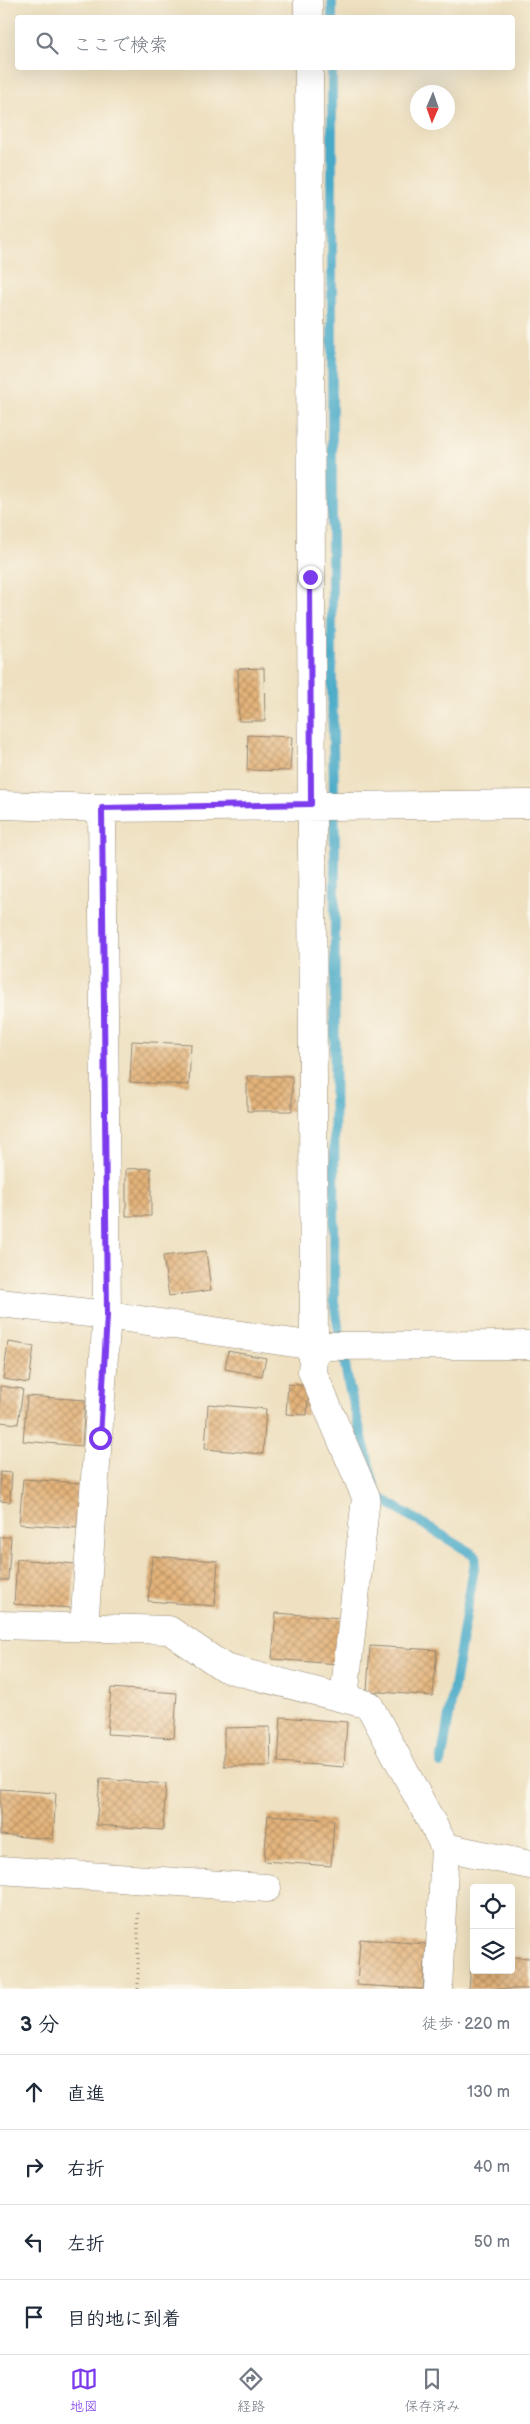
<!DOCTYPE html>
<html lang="ja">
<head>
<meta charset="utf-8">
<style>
  :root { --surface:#fff; --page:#f2f2f3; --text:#1f2937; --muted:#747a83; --line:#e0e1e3; --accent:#7c3aed }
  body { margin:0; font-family:"Balsamiq Sans","Klee One",sans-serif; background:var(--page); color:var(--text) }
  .controls { position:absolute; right:15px; bottom:15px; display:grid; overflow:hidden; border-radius:5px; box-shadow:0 5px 20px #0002 }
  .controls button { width:45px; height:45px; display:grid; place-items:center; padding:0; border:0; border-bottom:1px solid var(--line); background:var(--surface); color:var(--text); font:25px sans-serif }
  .compass { position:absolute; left:410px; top:85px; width:45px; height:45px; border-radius:50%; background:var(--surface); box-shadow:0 5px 20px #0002; rotate:182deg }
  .stop { position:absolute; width:15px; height:15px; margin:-11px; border:4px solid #7c3aed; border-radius:50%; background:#fff }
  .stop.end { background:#7c3aed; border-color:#fff; box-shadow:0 1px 5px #0008 }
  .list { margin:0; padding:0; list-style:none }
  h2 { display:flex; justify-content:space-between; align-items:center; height:65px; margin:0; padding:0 20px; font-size:21px }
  h2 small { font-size:16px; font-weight:400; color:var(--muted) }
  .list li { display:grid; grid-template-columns:32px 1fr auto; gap:15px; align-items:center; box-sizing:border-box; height:75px; padding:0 20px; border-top:1px solid var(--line) }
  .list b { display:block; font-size:19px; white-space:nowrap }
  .list em { font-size:16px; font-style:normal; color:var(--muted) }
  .icon { flex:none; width:28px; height:28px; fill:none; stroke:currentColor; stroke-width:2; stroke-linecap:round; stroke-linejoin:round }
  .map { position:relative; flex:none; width:530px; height:1989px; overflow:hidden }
  .search { position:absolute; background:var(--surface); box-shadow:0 5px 20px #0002; left:15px; right:15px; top:15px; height:55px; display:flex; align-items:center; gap:12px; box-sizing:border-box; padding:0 18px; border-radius:5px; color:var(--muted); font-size:19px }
  .sheet { height:365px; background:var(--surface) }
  nav { display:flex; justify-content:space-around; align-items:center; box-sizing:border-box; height:70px; border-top:1px solid var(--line); background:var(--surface); font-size:14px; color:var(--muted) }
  nav a { display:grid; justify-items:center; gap:2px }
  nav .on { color:var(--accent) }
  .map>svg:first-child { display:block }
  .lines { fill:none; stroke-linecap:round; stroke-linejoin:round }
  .stream { stroke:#48aac7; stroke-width:10 }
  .building { fill:url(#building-cross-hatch) }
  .minor-casing { stroke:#94856f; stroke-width:29 }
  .path { stroke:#94856f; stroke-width:3; stroke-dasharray:1 4; stroke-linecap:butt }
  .minor { stroke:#fff; stroke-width:28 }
  .route { stroke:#7c3aed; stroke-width:6 }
</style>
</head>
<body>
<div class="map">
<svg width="530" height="1989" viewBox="0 0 530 1989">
  <defs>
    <pattern id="building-cross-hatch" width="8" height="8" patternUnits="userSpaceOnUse" patternTransform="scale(1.25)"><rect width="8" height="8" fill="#e4b47b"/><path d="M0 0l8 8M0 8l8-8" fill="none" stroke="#ba9364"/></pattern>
  </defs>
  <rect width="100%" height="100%" fill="#fbf7ec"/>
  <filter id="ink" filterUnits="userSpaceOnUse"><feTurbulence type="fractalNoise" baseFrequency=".02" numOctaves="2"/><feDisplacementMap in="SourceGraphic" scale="10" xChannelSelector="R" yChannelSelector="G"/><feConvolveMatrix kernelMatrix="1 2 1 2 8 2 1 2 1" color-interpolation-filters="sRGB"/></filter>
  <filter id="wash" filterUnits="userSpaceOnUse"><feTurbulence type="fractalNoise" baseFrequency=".0096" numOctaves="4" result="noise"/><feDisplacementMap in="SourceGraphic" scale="20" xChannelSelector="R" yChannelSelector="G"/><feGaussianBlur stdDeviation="1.12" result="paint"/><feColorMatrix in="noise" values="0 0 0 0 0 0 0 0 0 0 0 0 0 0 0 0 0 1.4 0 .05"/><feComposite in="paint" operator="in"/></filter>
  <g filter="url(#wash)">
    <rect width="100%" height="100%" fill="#eee0c0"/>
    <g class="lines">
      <path class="stream" d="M332 0V18
        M332 68V685L335 850 334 1303 349 1387 377 1496 476 1556 441 1763"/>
    </g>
    <g id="blocks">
      <path class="building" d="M264 668 265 721H239L238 669Z
        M248 735 292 737 290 771 247 770Z
        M132 1041 191 1044 189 1085 130 1082Z
        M247 1076H292V1111H247Z
        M151 1168V1216H126V1169Z
        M206 1251 211 1290 169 1296 163 1256Z
        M8 1342 34 1346 29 1383 3 1379Z
        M228 1351 266 1358 262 1376 225 1369Z
        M288 1384 309 1386 307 1415 286 1414Z
        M0 1386 23 1389 18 1424 0 1422Z
        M27 1396 85 1400 82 1446 23 1441Z
        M208 1404 266 1409 263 1454 205 1449Z
        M0 1472 12 1473 10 1502 0 1501Z
        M23 1479 81 1483 77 1528 19 1524Z
        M0 1537H11L8 1580H0Z
        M152 1556 218 1561 215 1606 148 1601Z
        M17 1559 75 1564 72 1608 14 1604Z
        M276 1613 342 1618 339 1664 272 1659Z
        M370 1646 437 1650 433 1696 367 1691Z
        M111 1688 177 1693 174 1738 107 1734Z
        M281 1717 347 1722 344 1767 278 1762Z
        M270 1727 271 1766H224V1728Z
        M100 1779 166 1784 163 1830 96 1825Z
        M0 1789 56 1793 53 1839 0 1835Z
        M268 1815 334 1820 331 1866 264 1861Z
        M360 1939 426 1944 423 1989 357 1985Z
        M472 1954H474V1970H511V1957L530 1958V1989H469Z"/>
    </g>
  </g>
  <g filter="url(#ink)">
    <use href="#blocks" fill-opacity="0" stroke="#94856f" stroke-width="1"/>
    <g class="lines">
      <defs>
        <path id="minor" d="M308 0V18
          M309 68 314 1346 312 1371 366 1497 344 1698
          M0 805 102 808 530 804
          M0 1303 107 1315 314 1346 530 1345
          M0 1625 169 1630 225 1668 369 1705 445 1847 438 1989
          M84 1627 107 1315 102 808
          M445 1847 530 1865
          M0 1870 267 1888"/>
      </defs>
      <use href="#minor" class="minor-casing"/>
      <path class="path" d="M138 1989V1910"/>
      <use href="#minor" class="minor"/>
    </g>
  </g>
  <g class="lines" filter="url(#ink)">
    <path class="route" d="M100 1438 107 1315 102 808 311 804 310 577"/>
  </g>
</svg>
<div class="controls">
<button><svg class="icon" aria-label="locate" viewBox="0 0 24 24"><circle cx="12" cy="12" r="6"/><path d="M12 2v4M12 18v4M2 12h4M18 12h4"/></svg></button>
<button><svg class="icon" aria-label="layers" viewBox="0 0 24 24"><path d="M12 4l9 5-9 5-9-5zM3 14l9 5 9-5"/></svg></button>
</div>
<svg class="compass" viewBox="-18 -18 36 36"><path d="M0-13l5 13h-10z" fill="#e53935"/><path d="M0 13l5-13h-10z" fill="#747a83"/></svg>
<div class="stop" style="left:100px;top:1438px"></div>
<div class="stop end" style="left:310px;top:577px"></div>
<div class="search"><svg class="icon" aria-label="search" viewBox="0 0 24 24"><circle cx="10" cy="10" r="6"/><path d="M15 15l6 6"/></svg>ここで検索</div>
</div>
<section class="sheet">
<h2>3 分<small>徒歩 · 220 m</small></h2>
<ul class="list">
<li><svg class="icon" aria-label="ahead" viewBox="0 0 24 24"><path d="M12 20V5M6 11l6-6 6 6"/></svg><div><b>直進</b></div><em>130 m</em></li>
<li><svg class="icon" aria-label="right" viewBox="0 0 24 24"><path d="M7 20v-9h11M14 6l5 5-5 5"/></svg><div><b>右折</b></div><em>40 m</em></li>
<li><svg class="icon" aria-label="left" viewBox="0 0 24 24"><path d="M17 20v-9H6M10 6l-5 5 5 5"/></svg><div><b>左折</b></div><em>50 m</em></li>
<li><svg class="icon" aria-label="arrive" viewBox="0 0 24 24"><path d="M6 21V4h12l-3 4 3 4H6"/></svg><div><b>目的地に到着</b></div></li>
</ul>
</section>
<nav>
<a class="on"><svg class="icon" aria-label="map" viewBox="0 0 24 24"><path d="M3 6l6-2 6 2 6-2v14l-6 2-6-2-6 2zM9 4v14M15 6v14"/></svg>地図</a>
<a><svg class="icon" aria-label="directions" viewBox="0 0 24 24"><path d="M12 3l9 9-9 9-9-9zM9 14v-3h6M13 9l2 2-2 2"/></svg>経路</a>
<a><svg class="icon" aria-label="saved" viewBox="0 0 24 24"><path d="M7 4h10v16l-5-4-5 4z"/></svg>保存済み</a>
</nav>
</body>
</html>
